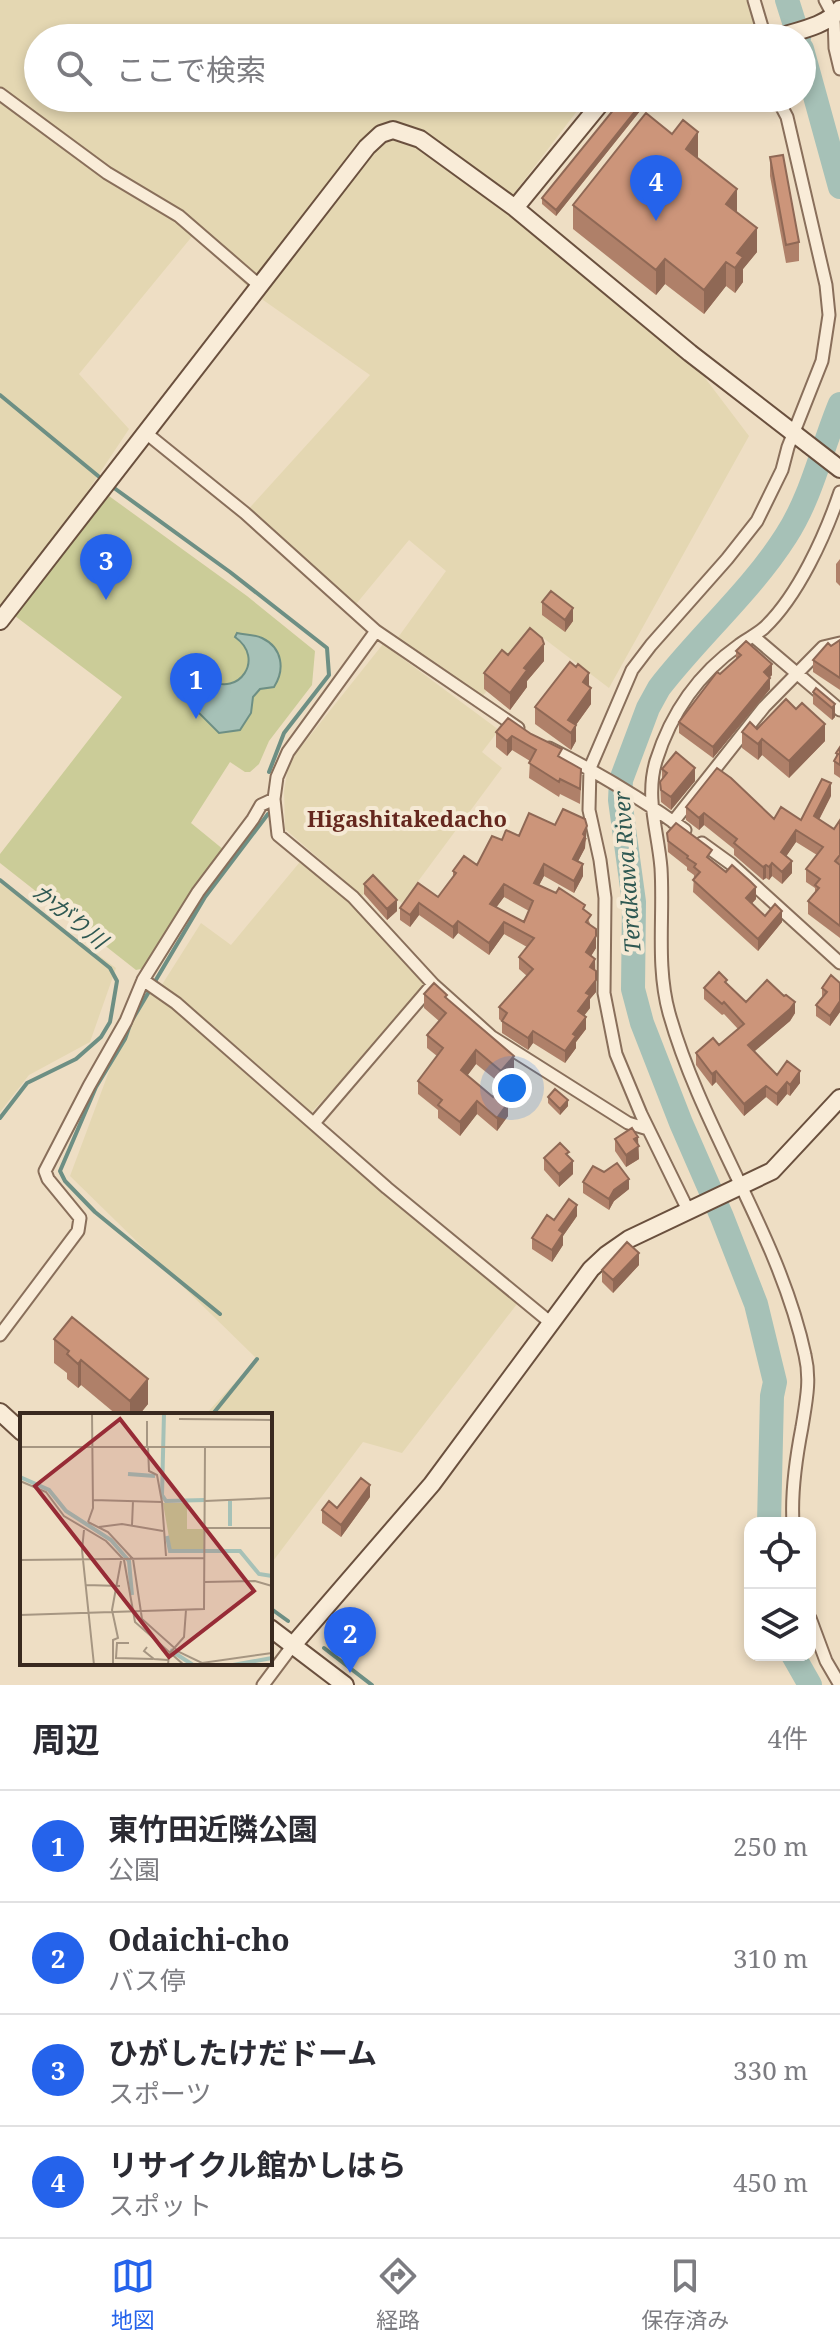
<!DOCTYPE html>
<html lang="ja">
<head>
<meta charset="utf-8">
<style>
  :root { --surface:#fff; --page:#f7f7f7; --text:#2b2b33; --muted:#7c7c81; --line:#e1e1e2; --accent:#2563eb }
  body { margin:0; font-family:"Noto Serif","Noto Sans JP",serif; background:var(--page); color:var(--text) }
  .controls { position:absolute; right:24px; bottom:24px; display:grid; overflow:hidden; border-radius:16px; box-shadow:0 4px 12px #0003 }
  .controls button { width:72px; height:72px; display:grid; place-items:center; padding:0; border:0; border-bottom:2px solid var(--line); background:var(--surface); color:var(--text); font:40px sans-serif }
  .you { position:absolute; left:512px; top:1088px; width:28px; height:28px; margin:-20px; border:6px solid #fff; border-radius:50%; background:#1a73e8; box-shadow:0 0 0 12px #1a73e833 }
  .badge { display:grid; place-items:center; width:52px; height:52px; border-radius:50%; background:var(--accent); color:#fff; font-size:26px; font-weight:700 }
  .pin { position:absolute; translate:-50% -66px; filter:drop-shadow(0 2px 4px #0008) }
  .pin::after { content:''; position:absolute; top:42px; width:28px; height:24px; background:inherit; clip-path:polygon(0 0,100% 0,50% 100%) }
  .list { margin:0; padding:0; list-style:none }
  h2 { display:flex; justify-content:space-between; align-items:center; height:104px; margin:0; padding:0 32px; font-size:34px }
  h2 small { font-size:26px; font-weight:400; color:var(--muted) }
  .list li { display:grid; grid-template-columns:52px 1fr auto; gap:24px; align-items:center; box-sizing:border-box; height:112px; padding:0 32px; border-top:2px solid var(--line) }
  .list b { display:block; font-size:30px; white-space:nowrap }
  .list p { margin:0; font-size:26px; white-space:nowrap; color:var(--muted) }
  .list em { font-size:26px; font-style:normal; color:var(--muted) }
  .icon { flex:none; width:44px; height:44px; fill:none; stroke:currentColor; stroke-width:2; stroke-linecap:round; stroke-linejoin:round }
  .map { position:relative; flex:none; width:840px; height:1685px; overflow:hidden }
  .search { position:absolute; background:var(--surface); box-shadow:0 4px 12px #0003; left:24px; right:24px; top:24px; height:88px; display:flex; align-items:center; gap:20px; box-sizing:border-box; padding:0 28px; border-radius:44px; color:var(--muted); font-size:30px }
  .sheet { height:552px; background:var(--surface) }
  nav { display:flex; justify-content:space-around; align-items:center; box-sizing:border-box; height:112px; border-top:2px solid var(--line); background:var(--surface); font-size:22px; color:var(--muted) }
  nav a { display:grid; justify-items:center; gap:4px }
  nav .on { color:var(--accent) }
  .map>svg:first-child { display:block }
  .farmland { fill:#e4d7b2 }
  .green { fill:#cbcc98 }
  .water { fill:#a6c1b7; stroke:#6d8f84; stroke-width:2 }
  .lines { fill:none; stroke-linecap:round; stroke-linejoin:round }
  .stream { stroke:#6d8f84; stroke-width:4 }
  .river { stroke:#a6c1b7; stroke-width:24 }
  .street-casing { stroke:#896f5b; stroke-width:15 }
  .secondary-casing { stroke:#6a503e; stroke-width:20 }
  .street { stroke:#f9ecd8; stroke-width:11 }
  .secondary { stroke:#f9ecd8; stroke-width:16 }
  .wall { fill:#af8069; fill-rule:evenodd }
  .shaded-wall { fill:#8f6855 }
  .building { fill:#cc957a; stroke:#8f6855; stroke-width:2; fill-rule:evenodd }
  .labels { text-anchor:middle; stroke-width:8; stroke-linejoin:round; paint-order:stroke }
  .neighbourhood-label { font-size:22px; font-weight:bold; fill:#65271e; stroke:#f5e9d4 }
  .water-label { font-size:22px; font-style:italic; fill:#2e5852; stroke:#f5e9d4 }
  .inset-river { fill:none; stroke:#a6c1b7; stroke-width:4 }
  .inset-road { fill:none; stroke:#a69682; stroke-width:2 }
  .view { fill:#972b36; fill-opacity:0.15; stroke:#972b36; stroke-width:4 }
  .inset-edge { fill:none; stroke:#39291f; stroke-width:4 }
</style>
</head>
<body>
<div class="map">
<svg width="840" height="1685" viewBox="0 0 840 1685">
  <rect width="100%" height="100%" fill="#eedec4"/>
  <path class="farmland" d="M0 0H749L757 26 748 37 718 38 696 30 653 33 646 38H38V98H587L502 209 702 374 749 436 609 688 538 634 479 700 394 643 446 571 409 540 352 609 245 513 370 375 256 295 194 234 79 374 129 429 5 615 0 611Z
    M383 644 499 730 482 752 502 768 402 903 373 882 362 896 285 829 284 791 289 762Z
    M304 857 433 984 307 1117 158 991 201 923 231 945Z
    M0 883 116 968 90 1042 29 1075 0 1112Z
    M143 980 517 1304 402 1453 363 1442 270 1565V1415H205L257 1359 70 1176Z"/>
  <path class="green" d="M109 496 247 596 315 651 312 685 269 741 259 764 250 772H245L230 762 191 823 224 850 171 923 145 968 136 970 0 863V854L122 697 15 616Z"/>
  <path class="water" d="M237 633C245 635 254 634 262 638 283 648 285 670 274 687L260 689 253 697 251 713 240 730 219 733 192 706C195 694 199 687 210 680 238 697 266 659 235 637Z"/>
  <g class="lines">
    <path class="stream" d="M0 395 103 480
      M110 485 230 572 327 648 329 675 284 733 269 772
      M0 880 110 968 117 981 110 1022 101 1037 76 1059 27 1083 0 1118
      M220 1314 95 1212 65 1181 60 1171 96 1087 125 1039 131 1022 205 897 268 814
      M212 1415 257 1359
      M270 1608 288 1621
      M324 1648 372 1685"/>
    <path class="river" d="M787 0 799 38
      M802 49 840 187
      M769 1523 772 1396 775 1382 756 1304 722 1217 681 1123 642 1023 633 989 634 902 620 800 621 780 648 708 659 688C699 636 751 591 786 536 812 496 822 447 840 404
      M793 1655 810 1685"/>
    <defs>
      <path id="street" d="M754 0 762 27 761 38
        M825 0 834 17 835 48 840 69
        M0 94 107 173 179 216 260 286
        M146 433 245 513 376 631 518 728
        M376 631 288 752 277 777 274 799 278 835 353 897 433 984 492 1037 628 1123 648 1129
        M753 636 840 710
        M549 748C597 772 642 799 685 830
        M673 822 764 707 823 647 840 643
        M702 843 731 864 840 963
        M143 980 176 1003 387 1188 551 1323
        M314 1123 433 984
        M688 1210 641 1114 616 1054 604 993 605 898 600 860 589 810 590 768 632 670 651 645 727 559 757 521 782 470 788 447 822 361 829 315 826 285 787 117 777 98
        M0 1335 78 1231 80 1218 48 1179 45 1171 89 1086 126 1021 143 980 198 892 253 819 261 805 274 799
        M793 1523C791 1491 796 1458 802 1427 806 1402 811 1380 805 1355 779 1234 702 1131 669 1013 656 966 664 916 661 868 658 831 645 798 656 761 671 713 698 674 739 645 747 639 756 635 764 628 798 596 825 536 840 492
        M810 1618 826 1661 840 1685
        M263 1685 293 1645"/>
      <path id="secondary" d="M775 38C796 31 825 27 840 9
        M515 208 605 98
        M0 621 367 147 381 134 393 130 420 139 515 208 690 353 840 469
        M0 1412 22 1432
        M270 1628 345 1685
        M293 1645 432 1484 591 1269 606 1255 629 1239 772 1171 840 1098"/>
    </defs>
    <use href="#street" class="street-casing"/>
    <use href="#secondary" class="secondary-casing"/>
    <use href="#street" class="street"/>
    <use href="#secondary" class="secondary"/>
  </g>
  <path class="wall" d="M644 106 556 216 542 204V198Z
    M698 157V158L737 213 757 252 743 269V282L735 293 726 286 704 314 665 284 656 295 573 229V205Z
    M770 157 799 242V261L786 263 770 176Z
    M840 546V586L836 582V564L840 559Z
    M542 602 573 621 565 632 542 615Z
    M840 640V690L813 672V660Z
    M736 651 772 675 770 677V689L713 758 679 733V722L720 674 736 659Z
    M508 655 544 661 527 681V687L510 710 484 689V673Z
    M589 687 591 704 576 725V741L571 750 535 724V707Z
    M813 692 835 704V717L832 720 813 704Z
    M508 718 562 758 581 784 580 804 560 794 559 797 529 778 530 761 512 750 507 756 496 747V732Z
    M757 729 825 741 789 778 762 755 758 760 742 748V732Z
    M840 747V778L834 774V761L836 758V753Z
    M662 769 695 781 671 810 661 802 660 782 662 780Z
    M831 796 819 820 834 829 840 820V951V938L808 914V901L815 892V888L806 882V869L817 855 796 842 786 856 792 873 782 884 772 876 769 880 766 878 763 880 734 855V849L704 825 699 830 686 820V807L774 819 801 820Z
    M667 833 712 860 756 899 752 903 765 916 782 922 758 951 693 892 694 875 687 870V867L668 852Z
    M519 836 587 838 585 842V848L578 861 583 876 574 893 544 876 539 885 585 911 591 926 596 929V948L591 956 595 959 596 992 590 999V1008L584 1016 586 1029 576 1042V1048L565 1063 533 1043 528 1050 502 1033V1022L499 1019V1007L527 976 519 969V957L527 947 504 934 489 955 458 933 453 939 419 915 410 927 400 920V908L438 897 453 877V871L477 865 502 840ZM504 897 529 911 524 922 496 907Z
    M364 884 397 911 387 920 364 894Z
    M840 983V1012L830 1026 816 1016V1005L822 999V988Z
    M727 984 746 1002 795 1013 790 1021 754 1051 777 1075 800 1083 790 1096 787 1094 777 1106 766 1097 744 1116 716 1082 712 1086 696 1065V1053L719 1045 738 1029 724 1014 722 1015 704 999V988Z
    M424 994 447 998 514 1069 501 1084 476 1064 467 1076 508 1116 497 1131 477 1114 460 1136 438 1118V1110L418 1094V1081L437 1056 427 1048V1035L439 1021 424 1008Z
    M548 1097 568 1106 560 1115 548 1103Z
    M615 1139 638 1145 639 1159 626 1167 615 1151Z
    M569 1157 573 1174 559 1187 544 1170V1158Z
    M583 1182 629 1189 614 1201 609 1210 583 1193Z
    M577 1216 563 1236V1245L552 1262 532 1249V1238L554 1220Z
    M639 1265 613 1293 602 1282V1270Z
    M54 1339 148 1404 139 1415H117L81 1385 78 1388 67 1379V1373L54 1363Z
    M370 1497 341 1537 322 1523V1510L337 1508Z"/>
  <path class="shaded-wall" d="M644 100V106L556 216V210Z
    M698 132V157L686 173V149Z
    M737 189V214L726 204Z
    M757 228V252L743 269V282L735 293V268L737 253Z
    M665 259V284L656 295V270Z
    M726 262V286L704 314V290Z
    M573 608V621L565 632V620Z
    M544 644V661L527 681V687L510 710V693L524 668Z
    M772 664V675L764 683V672Z
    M589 673V690L583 682Z
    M770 678V689L713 758V747Z
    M591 688V704L570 733 568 720Z
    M835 704V717L832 720V708Z
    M825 724V741L789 778V761Z
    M576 725V741L571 750V733Z
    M512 736V750L507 756V741Z
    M762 739V755L758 760V744Z
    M695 768V781L671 810V797Z
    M831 783V796L814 829V816Z
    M704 813V825L699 830V818Z
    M587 826 585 848 573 871V859Z
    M796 830V842L781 864V852Z
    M792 861V873L782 884V872Z
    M772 863V876L769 880V867Z
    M544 864V876L534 895V883Z
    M583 864V876L574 893V881Z
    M766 865V878L763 880V867Z
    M504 884V897L490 916V904Z
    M756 887V899L746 910V898Z
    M397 900V911L387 920V909Z
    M419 903V915L410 927V915Z
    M782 911V922L758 951V939Z
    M458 921V933L453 939V927Z
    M504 922V934L489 955V943Z
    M596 936V948L586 964V952Z
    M595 959V971L590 967Z
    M596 980V992L590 999V1008L578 1023V1011L586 993Z
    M840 1001V1012L830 1026V1016Z
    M795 1002V1013L790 1021 748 1057V1045Z
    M586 1017V1029L576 1042V1048L565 1063V1051L573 1034Z
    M533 1031V1043L528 1050V1038Z
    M476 1050V1064L461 1084V1070Z
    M514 1056V1069L501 1084V1071Z
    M716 1071V1082L712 1086V1074Z
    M800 1071V1083L790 1096V1085Z
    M787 1082V1094L777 1106V1094Z
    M766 1086V1097L744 1116V1104Z
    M568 1100V1106L560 1115V1109Z
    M477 1101V1114L460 1136V1122Z
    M508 1103V1116L497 1131V1118Z
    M638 1137 639 1159 626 1167V1155L634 1139Z
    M573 1161V1174L559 1187V1174Z
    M629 1179V1189L614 1201 609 1210V1199L614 1190Z
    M577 1205V1216L563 1236V1245L552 1262V1250L559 1230Z
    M639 1253V1265L613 1293V1280Z
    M81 1360V1385L78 1388V1364Z
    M148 1379V1404L139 1415H130V1401Z
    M370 1485V1497L341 1537V1525Z"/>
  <path class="building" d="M623 98H642L644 100 556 210 542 198Z
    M646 113 672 134 683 120 698 132 686 149 737 189 726 204 757 228 737 253 743 257 735 268 726 262 704 290 665 259 656 270 573 205Z
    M783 155 799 242 786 245 770 157Z
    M551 591 573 608 565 620 542 602Z
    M530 628 542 638 544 644 524 668 527 670 510 693 484 673 502 650 508 655Z
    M840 640V678L813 660 828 643 831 646Z
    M746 641 772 664 764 672 770 678 713 747 679 722 717 672 720 674 741 655 736 651Z
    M570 662 576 667 578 664 589 673 583 682 591 688 568 720 576 725 571 733 535 707Z
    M816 688 835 704 832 708 813 692Z
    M786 699 796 709 802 703 825 724 789 761 762 739 758 744 742 732 750 722 757 729Z
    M508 718 531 734 562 749 558 756 581 769 580 789 560 779 559 782 529 763 536 750 512 736 507 741 496 732Z
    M840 747V765L834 761 838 754 836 753Z
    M676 752 695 768 671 797 661 790 660 782 667 773 662 769Z
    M717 768 731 778 774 819 781 807 801 820 822 779 831 783 814 816 834 829 840 820V855L835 861 840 865V926L808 901 819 888 815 885 820 879 806 869 823 847 796 830 781 852 792 861 782 872 772 863 769 867 766 865 763 867 734 843 737 839 704 813 699 818 686 807Z
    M563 809 585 819 587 826 583 834 585 836 573 859 583 864 574 881 544 864 534 883 556 893 559 888 585 905 583 909 591 915 586 922 596 929V936L586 952 595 959 590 967 596 971V980L586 993 590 995 578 1011 586 1017 573 1034 576 1036 565 1051 533 1031 528 1038 502 1021 507 1013 499 1007 533 969 519 957 534 938 504 922 489 943 458 921 453 927 419 903 410 915 400 908 418 883 438 897 456 873 453 871 464 856 477 865 492 836 502 840 506 830 519 836 529 813 555 825ZM504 884 533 901 524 922 490 904Z
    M676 823 707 846 712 850 707 857 726 872 732 865 750 881 756 887 746 898 765 916 775 904 782 911 758 939 693 880 700 872 694 867 696 864 687 858 688 856 668 841 667 833Z
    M373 875 397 900 387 909 364 884Z
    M719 972 727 980 725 982 746 1002 767 980 784 996 786 995 795 1002 790 1009 748 1045 777 1075 787 1061 800 1071 790 1085 787 1082 777 1094 766 1086 744 1104 716 1071 712 1074 696 1053 713 1038 719 1045 744 1024 724 1002 722 1004 704 988Z
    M831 975 840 983V1001L830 1016 816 1005 827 992 822 988Z
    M434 983 447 995 445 997 514 1056 501 1071 476 1050 461 1070 493 1097 496 1093 508 1103 497 1118 477 1101 460 1122 438 1105 442 1100 418 1081 443 1048 427 1035 446 1013 424 994Z
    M555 1089 568 1100 560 1109 548 1097Z
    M632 1128 638 1137 634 1139 639 1146 626 1155 615 1139Z
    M560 1143 569 1152 566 1154 573 1161 559 1174 544 1158Z
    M617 1163 629 1179 614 1190 609 1199 583 1182 593 1166 604 1172Z
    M569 1199 577 1205 559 1230 563 1233 552 1250 532 1238 547 1215 554 1220Z
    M627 1242 639 1253 613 1280 602 1270Z
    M72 1317 148 1379 130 1401 81 1360 78 1364 67 1354 69 1351 54 1339Z
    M361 1478 370 1485 341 1525 322 1510 329 1501 337 1508Z"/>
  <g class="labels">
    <g class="neighbourhood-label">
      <text x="407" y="827">Higashitakedacho</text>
    </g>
    <g class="water-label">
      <text transform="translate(627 872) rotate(-94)" y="8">Terakawa River</text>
      <text transform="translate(70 916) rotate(39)" y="8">かがり川</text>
    </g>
  </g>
  <g transform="translate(20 1413)">
    <rect width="252" height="252" fill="#eedec4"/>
    <path d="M143 90H167V116H184V136H151Z" fill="#cbcc98"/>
    <path class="inset-river" d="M144 0 142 82 146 88 185 87M108 61 135 63M0 64 29 77 46 98 91 127 109 148 112 182M210 113V88M147 123 150 138H220L239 161 252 163M150 237 173 252M213 252 252 245"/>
    <path class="inset-road" d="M159 6 252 7M0 34H252M127 34V8M128 34 129 58 137 62 142 89 146 143M0 68 26 79 44 103 86 128 104 147 115 209 164 252M73 87 142 89M185 88 252 85M68 109 88 119 113 146 122 206 159 239 182 250 252 240M68 109 73 95 72 0M112 112 113 88M79 114 102 111 143 118M185 115H252M64 117 62 137 74 252M0 147 185 145M185 169 235 168 252 173M66 172 100 173M0 202 184 196 185 34M109 230H97L96 245 133 246M127 234 124 238 134 246 148 247M93 252V227L98 225 92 197 101 148M148 252 149 241 164 224 166 197"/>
    <path class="view" d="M100 6 234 178 149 244 15 73Z"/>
    <rect width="252" height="252" class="inset-edge"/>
  </g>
</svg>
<div class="controls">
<button><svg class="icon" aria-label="locate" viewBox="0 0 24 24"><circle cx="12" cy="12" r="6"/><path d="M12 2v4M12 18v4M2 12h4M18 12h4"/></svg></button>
<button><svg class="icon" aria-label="layers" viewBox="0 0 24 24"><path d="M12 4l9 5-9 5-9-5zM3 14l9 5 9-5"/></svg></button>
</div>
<div class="you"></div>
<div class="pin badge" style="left:196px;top:719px">1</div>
<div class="pin badge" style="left:350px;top:1673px">2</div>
<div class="pin badge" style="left:106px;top:600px">3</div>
<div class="pin badge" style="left:656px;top:221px">4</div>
<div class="search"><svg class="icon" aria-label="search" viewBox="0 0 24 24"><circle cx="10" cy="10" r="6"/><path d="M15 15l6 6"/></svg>ここで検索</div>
</div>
<section class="sheet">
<h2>周辺<small>4件</small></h2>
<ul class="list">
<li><span class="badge">1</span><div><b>東竹田近隣公園</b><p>公園</p></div><em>250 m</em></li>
<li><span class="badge">2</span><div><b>Odaichi-cho</b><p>バス停</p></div><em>310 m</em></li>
<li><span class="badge">3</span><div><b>ひがしたけだドーム</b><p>スポーツ</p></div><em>330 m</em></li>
<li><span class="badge">4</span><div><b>リサイクル館かしはら</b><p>スポット</p></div><em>450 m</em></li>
</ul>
</section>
<nav>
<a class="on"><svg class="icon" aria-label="map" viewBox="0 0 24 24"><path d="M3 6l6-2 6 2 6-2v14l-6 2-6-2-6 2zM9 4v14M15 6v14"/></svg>地図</a>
<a><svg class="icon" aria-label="directions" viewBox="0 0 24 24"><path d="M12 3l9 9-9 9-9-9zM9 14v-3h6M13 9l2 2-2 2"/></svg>経路</a>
<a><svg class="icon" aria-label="saved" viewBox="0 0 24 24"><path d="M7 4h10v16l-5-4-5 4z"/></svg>保存済み</a>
</nav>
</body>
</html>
